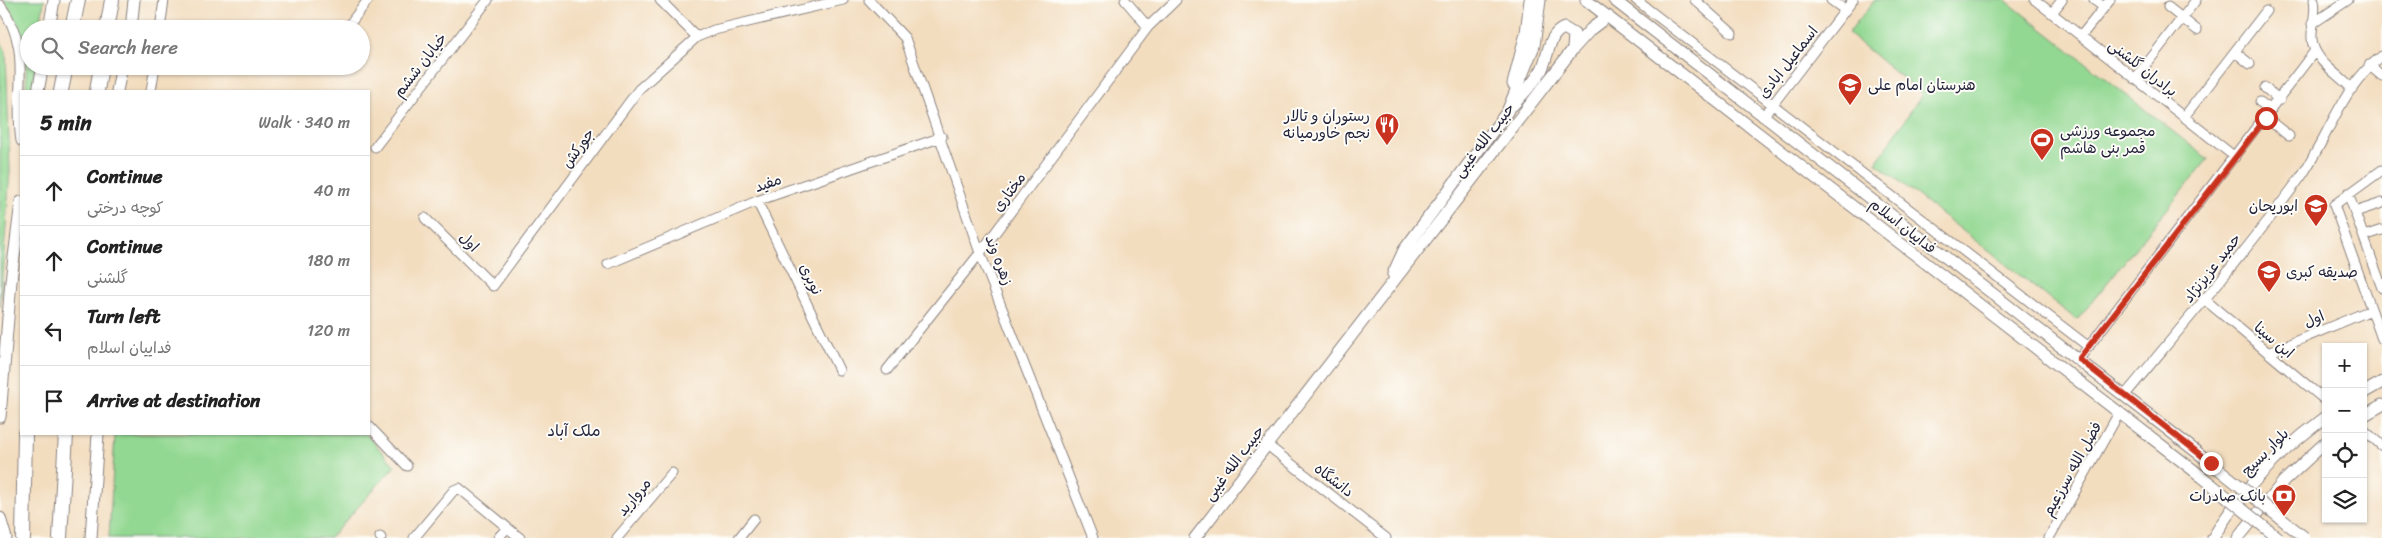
<!DOCTYPE html>
<html lang="en">
<head>
<meta charset="utf-8">
<style>
  :root { --surface:#fff; --page:#f6f6f6; --text:#222; --muted:#767676; --line:#e0e0e0 }
  body { margin:0; font-family:Sriracha,"Playpen Sans Arabic",sans-serif; background:var(--page); color:var(--text) }
  .controls { position:absolute; right:15px; bottom:15px; display:grid; overflow:hidden; border-radius:0px; box-shadow:0 1px 4px #0004 }
  .controls button { width:45px; height:45px; display:grid; place-items:center; padding:0; border:0; border-bottom:1px solid var(--line); background:var(--surface); color:var(--text); font:25px sans-serif }
  .stop { position:absolute; width:15px; height:15px; margin:-11px; border:4px solid #c8321e; border-radius:50%; background:#fff }
  .stop.end { background:#c8321e; border-color:#fff; box-shadow:0 1px 5px #0008 }
  .list { margin:0; padding:0; list-style:none }
  h2 { display:flex; justify-content:space-between; align-items:center; height:65px; margin:0; padding:0 20px; font-size:21px }
  h2 small { font-size:16px; font-weight:400; color:var(--muted) }
  .list li { display:grid; grid-template-columns:32px 1fr auto; gap:15px; align-items:center; box-sizing:border-box; height:70px; padding:0 20px; border-top:1px solid var(--line) }
  .list b { display:block; font-size:19px; white-space:nowrap }
  .list p { margin:0; font-size:16px; white-space:nowrap; color:var(--muted) }
  .list em { font-size:16px; font-style:normal; color:var(--muted) }
  .icon { flex:none; width:28px; height:28px; fill:none; stroke:currentColor; stroke-width:2; stroke-linecap:round; stroke-linejoin:round }
  .map { position:relative; flex:none; width:2382px; height:538px; overflow:hidden }
  .search { position:absolute; background:var(--surface); box-shadow:0 1px 4px #0004; left:20px; top:20px; width:350px; height:55px; display:flex; align-items:center; gap:12px; box-sizing:border-box; padding:0 18px; border-radius:28px; color:var(--muted); font-size:19px }
  .panel { position:absolute; background:var(--surface); box-shadow:0 1px 4px #0004; left:20px; top:90px; width:350px; height:345px; border-radius:0px }
  .map>svg:first-child { display:block }
  .green { fill:#93d892; stroke:#5a7d66 }
  .lines { fill:none; stroke-linecap:round; stroke-linejoin:round }
  .minor-casing { stroke:#8a807d; stroke-width:11 }
  .major-casing { stroke:#8a807d; stroke-width:13 }
  .highway-casing { stroke:#8a807d; stroke-width:16 }
  .minor { stroke:#fff; stroke-width:9 }
  .major { stroke:#fff; stroke-width:11 }
  .highway { stroke:#fff; stroke-width:14 }
  .major-bridge-casing { stroke:#8a807d; stroke-width:13; stroke-linecap:butt }
  .major-bridge { stroke:#fff; stroke-width:11 }
  .route { stroke:#c8321e; stroke-width:6 }
  .labels { text-anchor:middle; stroke-width:4; stroke-linejoin:round; paint-order:stroke }
  .street-label { font-size:15px; fill:#22223b; stroke:#fdfcf7 }
  .poi-label { font-size:15px; fill:#22223b; stroke:#fdfcf7; text-anchor:start }
  .neighbourhood-label { font-size:16px; fill:#22223b; stroke:#fdfcf7 }
</style>
</head>
<body>
<div class="map">
<svg width="2382" height="538" viewBox="0 0 2382 538">
  <rect width="100%" height="100%" fill="#fdfcf7"/>
  <filter id="ink" filterUnits="userSpaceOnUse"><feTurbulence type="fractalNoise" baseFrequency=".02" numOctaves="2"/><feDisplacementMap in="SourceGraphic" scale="10" xChannelSelector="R" yChannelSelector="G"/><feConvolveMatrix kernelMatrix="1 2 1 2 8 2 1 2 1" color-interpolation-filters="sRGB"/></filter>
  <filter id="wash" filterUnits="userSpaceOnUse"><feTurbulence type="fractalNoise" baseFrequency=".0096" numOctaves="4" result="noise"/><feDisplacementMap in="SourceGraphic" scale="20" xChannelSelector="R" yChannelSelector="G"/><feGaussianBlur stdDeviation="1.12" result="paint"/><feColorMatrix in="noise" values="0 0 0 0 0 0 0 0 0 0 0 0 0 0 0 0 0 1.4 0 .05"/><feComposite in="paint" operator="in"/></filter>
  <g filter="url(#wash)">
    <rect width="100%" height="100%" fill="#f3ddbf"/>
    <path class="green" d="M4 0H44L40 29H29V66H35L32 91H26C27 57 25 29 4 0Z
      M1875 0H2005L2208 159 2077 320 1876 163 1922 94 1848 33Z
      M0 40 6 52 10 171 0 307Z
      M115 434H366L395 466 330 538H109Z"/>
  </g>
  <g filter="url(#ink)">
    <g class="lines">
      <defs>
        <path id="minor" d="M660 0 697 37
          M869 0 905 38 980 253 1093 538
          M1125 0 1148 27
          M1636 0 2089 347
          M1695 0 1732 33
          M1831 0 1845 10
          M2035 0 2235 157
          M2094 0 2104 7
          M2314 0C2317 13 2311 25 2312 39 2313 60 2338 74 2352 89
          M0 5C34 50 13 91 21 141
          M2168 7 2197 30
          M2052 13 2062 0
          M2312 24 2348 0
          M160 29 164 0
          M346 29 368 0
          M2081 36 2110 0
          M2235 52 2250 64
          M2369 65 2382 76
          M315 68 317 66
          M2135 79 2196 0
          M2265 88 2280 100
          M151 91 155 66
          M2260 102 2271 110
          M1763 117 1853 0
          M2184 117 2266 11
          M2266 118 2289 136
          M375 147 488 0
          M2382 170 2334 205 2382 339
          M2348 193 2382 288
          M757 201 839 370
          M2355 212 2382 203
          M425 218 493 286 639 89 697 37 714 30 843 0
          M2364 236 2382 230
          M608 264 757 201 942 137
          M2204 299 2326 401
          M2268 353 2371 310
          M2079 359 2314 52
          M887 370 980 253 1148 27 1176 0
          M2125 395C2184 324 2245 253 2300 178 2328 139 2342 85 2382 56
          M369 426 407 466
          M2363 429 2382 446
          M1266 444 1386 538
          M380 537 381 538
          M414 538 454 490 459 488 520 538
          M498 538 507 528
          M617 538 672 473
          M739 538 754 519
          M2049 538 2119 413"/>
        <path id="major" d="M1586 0 2201 476
          M1614 0 2211 463
          M49 29 54 0
          M131 29 134 0
          M1513 84 1526 33 1530 0
          M38 91 43 66
          M117 91 122 66
          M1513 105C1523 94 1533 84 1541 71 1549 57 1547 35 1564 28L1574 34 1573 49
          M1393 274 1404 250 1507 112 1534 46 1540 0
          M2363 393 2382 382
          M2363 416 2382 405
          M0 417 11 281 21 202
          M0 518 6 538
          M91 538 98 434
          M1195 538 1573 49 1591 29 1608 16
          M2213 538C2240 491 2282 449 2326 417
          M2238 538 2284 481 2326 442"/>
        <path id="highway" d="M72 29 78 0
          M107 29 112 0
          M61 91 66 66
          M97 91 101 66
          M23 538 25 434
          M60 538 66 434"/>
      </defs>
      <use href="#minor" class="minor-casing"/>
      <use href="#major" class="major-casing"/>
      <use href="#highway" class="highway-casing"/>
      <use href="#minor" class="minor"/>
      <use href="#major" class="major"/>
      <use href="#highway" class="highway"/>
      <defs>
        <path id="major-bridge" d="M2211 463 2304 537
          M2201 476 2278 538"/>
      </defs>
      <use href="#major-bridge" class="major-bridge-casing"/>
      <use href="#major-bridge" class="major-bridge"/>
    </g>
  </g>
  <g class="lines" filter="url(#ink)">
    <path class="route" d="M2211 463 2079 359 2266 118"/>
  </g>
  <defs>
    <symbol id="school-pin" viewBox="-11 -11 22 30"><path d="M0 17L-7.5 6A9.5 9.5 0 1 1 7.5 6Z" fill="#c8321e" stroke="#fdfcf7"/><path d="M0-5L7-2L0 1L-7-2ZM-4 1L0 2.5L4 1V4Q0 6-4 4Z" fill="#fff"/></symbol>
    <symbol id="restaurant-pin" viewBox="-11 -11 22 30"><path d="M0 17L-7.5 6A9.5 9.5 0 1 1 7.5 6Z" fill="#c8321e" stroke="#fdfcf7"/><path d="M-5-6h1v4h1v-4h1v4h1v-4h1v5L-1.5 .5V6h-2V.5L-5-1ZM5-6V6H3V1.5H1.5Q1.5-4 5-6Z" fill="#fff"/></symbol>
    <symbol id="stadium-pin" viewBox="-11 -11 22 30"><path d="M0 17L-7.5 6A9.5 9.5 0 1 1 7.5 6Z" fill="#c8321e" stroke="#fdfcf7"/><path d="M0-5a6.5 5 0 1 0 0 10a6.5 5 0 1 0 0-10ZM-3.5-1.8h7v3.6h-7Z" fill="#fff"/></symbol>
    <symbol id="bank-pin" viewBox="-11 -11 22 30"><path d="M0 17L-7.5 6A9.5 9.5 0 1 1 7.5 6Z" fill="#c8321e" stroke="#fdfcf7"/><path d="M-6-4H6V4H-6ZM0-2.3a2.3 2.3 0 1 0 0 4.6a2.3 2.3 0 1 0 0-4.6Z" fill="#fff"/></symbol>
  </defs>
  <g fill-rule="evenodd">
    <use href="#school-pin" x="1836" y="71" width="28" height="38"/>
    <use href="#restaurant-pin" x="1373" y="111" width="28" height="38"/>
    <use href="#stadium-pin" x="2028" y="126" width="28" height="38"/>
    <use href="#school-pin" x="2302" y="192" width="28" height="38"/>
    <use href="#school-pin" x="2255" y="258" width="28" height="38"/>
    <use href="#bank-pin" x="2270" y="482" width="28" height="38"/>
  </g>
  <g class="labels">
    <g class="street-label">
      <text transform="translate(1788 62) rotate(-52)" y="5">اسماعیل ابادی</text>
      <text transform="translate(420 65) rotate(-52)" y="5">خیابان ششم</text>
      <text transform="translate(2143 68) rotate(38)" y="5">برادران گلشنی</text>
      <text transform="translate(1484 140) rotate(-52)" y="5">حبیب الله غیبی</text>
      <text transform="translate(578 148) rotate(-54)" y="5">جورکش</text>
      <text transform="translate(768 183) rotate(-19)" y="5">مفید</text>
      <text transform="translate(1009 192) rotate(-53)" y="5">مختاری</text>
      <text transform="translate(1903 226) rotate(38)" y="5">فداییان اسلام</text>
      <text transform="translate(469 242) rotate(45)" y="5">اول</text>
      <text transform="translate(999 260) rotate(69)" y="5">زهره وند</text>
      <text transform="translate(2212 268) rotate(-52)" y="5">حمید عزیزنژاد</text>
      <text transform="translate(811 279) rotate(64)" y="5">نوبری</text>
      <text transform="translate(2314 319) rotate(-23)" y="5">اول</text>
      <text transform="translate(2274 340) rotate(40)" y="5">ابن سینا</text>
      <text transform="translate(2265 452) rotate(-45)" y="5">بلوار بسیج</text>
      <text transform="translate(1234 463) rotate(-53)" y="5">حبیب الله غیبی</text>
      <text transform="translate(2072 469) rotate(-61)" y="5">فضل الله سرزعیم</text>
      <text transform="translate(1334 480) rotate(38)" y="5">دانشگاه</text>
      <text transform="translate(634 497) rotate(-50)" y="5">مروارید</text>
    </g>
    <g class="poi-label">
      <text x="1868" y="90">هنرستان امام علی</text>
      <text x="1370" y="121" text-anchor="end">رستوران و تالار<tspan x="1370" dy="17">نجم خاورمیانه</tspan></text>
      <text x="2060" y="136">مجموعه ورزشی<tspan x="2060" dy="17">قمر بنی هاشم</tspan></text>
      <text x="2298" y="211" text-anchor="end">ابوریحان</text>
      <text x="2286" y="277">صدیقه کبری</text>
      <text x="2266" y="501" text-anchor="end">بانک صادرات</text>
    </g>
    <g class="neighbourhood-label">
      <text x="574" y="436">ملک آباد</text>
    </g>
  </g>
</svg>
<div class="controls">
<button>+</button>
<button>−</button>
<button><svg class="icon" aria-label="locate" viewBox="0 0 24 24"><circle cx="12" cy="12" r="6"/><path d="M12 2v4M12 18v4M2 12h4M18 12h4"/></svg></button>
<button><svg class="icon" aria-label="layers" viewBox="0 0 24 24"><path d="M12 4l9 5-9 5-9-5zM3 14l9 5 9-5"/></svg></button>
</div>
<div class="stop" style="left:2266px;top:118px"></div>
<div class="stop end" style="left:2211px;top:463px"></div>
<div class="search"><svg class="icon" aria-label="search" viewBox="0 0 24 24"><circle cx="10" cy="10" r="6"/><path d="M15 15l6 6"/></svg>Search here</div>
<section class="panel">
<h2>5 min<small>Walk · 340 m</small></h2>
<ul class="list">
<li><svg class="icon" aria-label="ahead" viewBox="0 0 24 24"><path d="M12 20V5M6 11l6-6 6 6"/></svg><div><b>Continue</b><p>کوچه درختی</p></div><em>40 m</em></li>
<li><svg class="icon" aria-label="ahead" viewBox="0 0 24 24"><path d="M12 20V5M6 11l6-6 6 6"/></svg><div><b>Continue</b><p>گلشنی</p></div><em>180 m</em></li>
<li><svg class="icon" aria-label="left" viewBox="0 0 24 24"><path d="M17 20v-9H6M10 6l-5 5 5 5"/></svg><div><b>Turn left</b><p>فداییان اسلام</p></div><em>120 m</em></li>
<li><svg class="icon" aria-label="arrive" viewBox="0 0 24 24"><path d="M6 21V4h12l-3 4 3 4H6"/></svg><div><b>Arrive at destination</b></div></li>
</ul>
</section>
</div>
</body>
</html>
